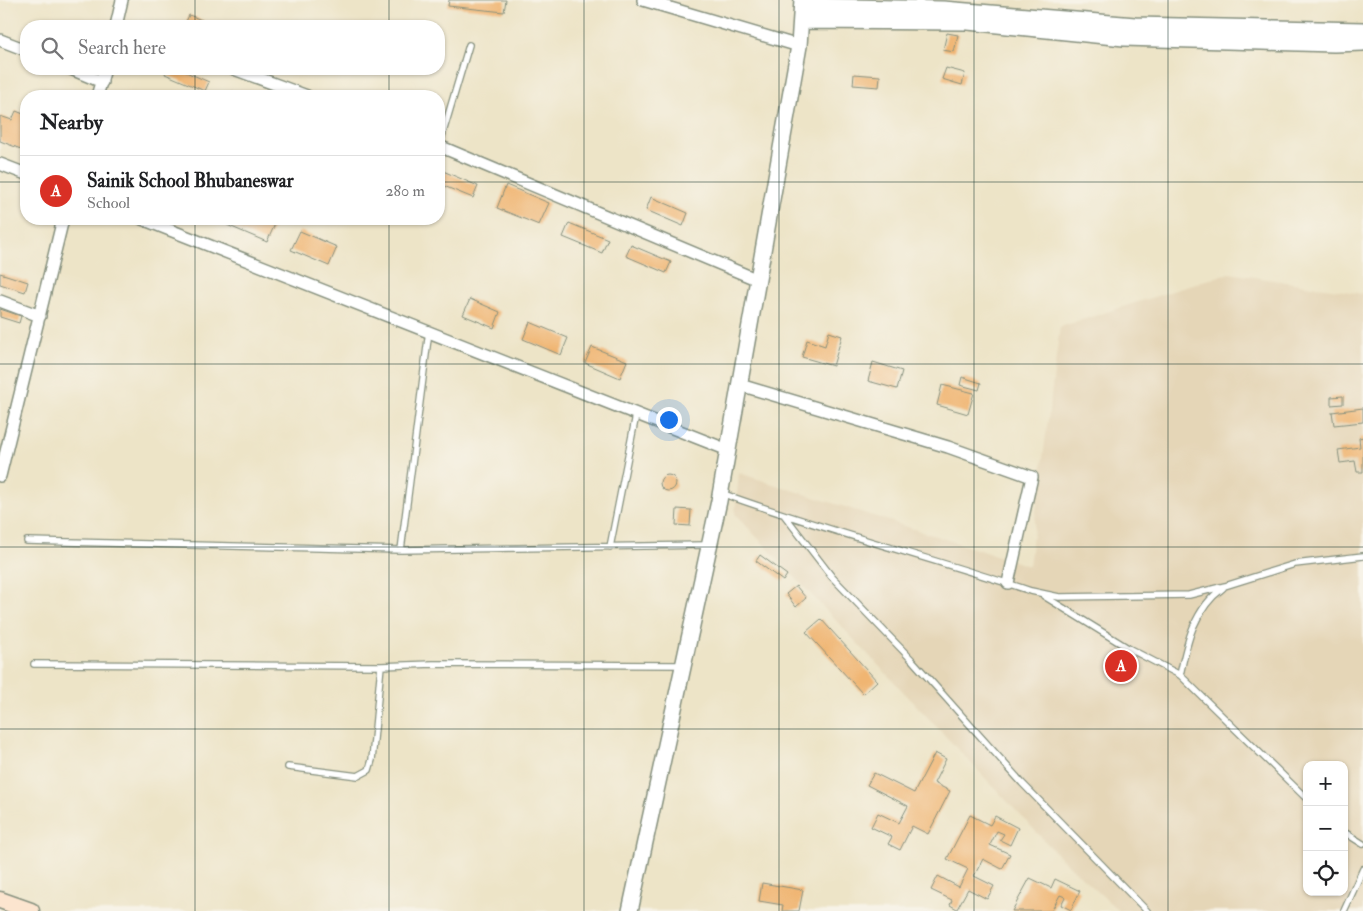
<!DOCTYPE html>
<html lang="en">
<head>
<meta charset="utf-8">
<style>
  :root { --surface:#fff; --page:#f2f2f2; --text:#202124; --muted:#757577; --line:#e0e0e0; --accent:#d93025 }
  body { margin:0; font-family:"IM FELL Double Pica",serif; background:var(--page); color:var(--text) }
  .controls { position:absolute; right:15px; bottom:15px; display:grid; overflow:hidden; border-radius:10px; box-shadow:0 1px 4px #0004 }
  .controls button { width:45px; height:45px; display:grid; place-items:center; padding:0; border:0; border-bottom:1px solid var(--line); background:var(--surface); color:var(--text); font:25px sans-serif }
  .you { position:absolute; left:668px; top:419px; width:18px; height:18px; margin:-12px; border:4px solid #fff; border-radius:50%; background:#1a73e8; box-shadow:0 0 0 8px #1a73e833 }
  .badge { display:grid; place-items:center; width:32px; height:32px; border-radius:50%; background:var(--accent); color:#fff; font-size:16px; font-weight:700 }
  .pin { position:absolute; translate:-50% -50%; border:2px solid #fff; box-shadow:0 1px 5px #0006 }
  .list { margin:0; padding:0; list-style:none }
  h2 { display:flex; justify-content:space-between; align-items:center; height:65px; margin:0; padding:0 20px; font-size:21px }
  h2 small { font-size:16px; font-weight:400; color:var(--muted) }
  .list li { display:grid; grid-template-columns:32px 1fr auto; gap:15px; align-items:center; box-sizing:border-box; height:70px; padding:0 20px; border-top:1px solid var(--line) }
  .list b { display:block; font-size:19px; white-space:nowrap }
  .list p { margin:0; font-size:16px; white-space:nowrap; color:var(--muted) }
  .list em { font-size:16px; font-style:normal; color:var(--muted) }
  .icon { flex:none; width:28px; height:28px; fill:none; stroke:currentColor; stroke-width:2; stroke-linecap:round; stroke-linejoin:round }
  .map { position:relative; flex:none; width:1363px; height:911px; overflow:hidden }
  .search { position:absolute; background:var(--surface); box-shadow:0 1px 4px #0004; left:20px; top:20px; width:425px; height:55px; display:flex; align-items:center; gap:12px; box-sizing:border-box; padding:0 18px; border-radius:20px; color:var(--muted); font-size:19px }
  .panel { position:absolute; background:var(--surface); box-shadow:0 1px 4px #0004; left:20px; top:90px; width:425px; height:135px; border-radius:20px }
  .map>svg:first-child { display:block }
  .built { fill:#e5d6b7; fill-rule:evenodd }
  .building { fill:#f0b572 }
  .lines { fill:none; stroke-linecap:round; stroke-linejoin:round }
  .service-casing { stroke:#86907e; stroke-width:8 }
  .minor-casing { stroke:#86907e; stroke-width:14 }
  .tertiary-casing { stroke:#86907e; stroke-width:18 }
  .secondary-casing { stroke:#86907e; stroke-width:19 }
  .service { stroke:#fff; stroke-width:5.5 }
  .minor { stroke:#fff; stroke-width:11 }
  .tertiary { stroke:#fff; stroke-width:15 }
  .secondary { stroke:#fce5cf; stroke-width:16 }
  .grid { fill:none; stroke:#1f3d34; stroke-width:1; stroke-opacity:0.55 }
</style>
</head>
<body>
<div class="map">
<svg width="1363" height="911" viewBox="0 0 1363 911">
  <rect width="100%" height="100%" fill="#f7f3e8"/>
  <filter id="ink" filterUnits="userSpaceOnUse"><feTurbulence type="fractalNoise" baseFrequency=".02" numOctaves="2"/><feDisplacementMap in="SourceGraphic" scale="10" xChannelSelector="R" yChannelSelector="G"/><feConvolveMatrix kernelMatrix="1 2 1 2 8 2 1 2 1" color-interpolation-filters="sRGB"/></filter>
  <filter id="wash" filterUnits="userSpaceOnUse"><feTurbulence type="fractalNoise" baseFrequency=".0096" numOctaves="4" result="noise"/><feDisplacementMap in="SourceGraphic" scale="20" xChannelSelector="R" yChannelSelector="G"/><feGaussianBlur stdDeviation="1.12" result="paint"/><feColorMatrix in="noise" values="0 0 0 0 0 0 0 0 0 0 0 0 0 0 0 0 0 1.4 0 .05"/><feComposite in="paint" operator="in"/></filter>
  <g filter="url(#wash)">
    <rect width="100%" height="100%" fill="#ede4c7"/>
    <path class="built" d="M1229 273 1363 294V911H1119L1061 858 735 514 739 473 1029 566 1060 327ZM1307 765H1344V892H1307Z"/>
    <g id="blocks">
      <path class="building" d="M449 0H506L504 12 448 6Z
        M189 15 204 21 202 26H184Z
        M947 33 958 35 954 52 943 50Z
        M946 68 965 73 962 85 942 79Z
        M167 69H179L209 82 205 91 165 74Z
        M854 74 880 76 879 87 853 85Z
        M232 91 244 96H230Z
        M16 111 26 115V151L0 141V116L12 120Z
        M443 171 478 186 473 198 439 184Z
        M506 185 549 203 539 225 497 208Z
        M651 197 688 213 683 226 646 210Z
        M230 219H262L275 224 267 242 227 225Z
        M569 223 608 239 602 253 563 237Z
        M300 231 337 247 329 266 291 250Z
        M631 245 671 262 666 273 626 256Z
        M0 273 28 282 25 292 0 284Z
        M470 299 500 312 494 328 463 315Z
        M0 309 21 316 19 323 0 317Z
        M530 322 568 338 561 355 523 339Z
        M829 332 842 336 833 366 802 357 807 340 825 346Z
        M592 347 627 361 620 378 585 363Z
        M873 362 902 371 897 389 868 381Z
        M962 377 981 383 979 390 960 385Z
        M942 385 974 393 968 414 937 405Z
        M1343 396V404L1331 405V397Z
        M1363 408V422L1334 425 1332 412Z
        M1363 437V472H1357L1355 461 1340 463 1338 450 1360 447 1359 438Z
        M660 483a8 8 0 1 1 16 0a8 8 0 1 1-16 0Z
        M677 509 691 510 690 526 676 525Z
        M760 555 787 575 783 581 756 561Z
        M796 586 806 598 796 607 786 594Z
        M821 619 877 681 863 694 806 632Z
        M935 753 946 759 934 783 950 791 928 834 912 826 900 850 888 844 892 837 871 827 878 813 899 823 908 806 867 785 874 773 914 793Z
        M970 815 990 825 995 816 1018 828 1010 845 1000 840 1004 834 997 831 990 845 1010 854 1002 869 983 859 974 876 994 886 987 899 968 889 957 909 950 905 952 900 931 890 938 876 959 887 968 869 947 859Z
        M1030 878 1051 888 1055 879 1080 891 1071 910 1061 905 1065 897 1060 895 1052 910 1055 911H1012Z
        M762 883 803 890 799 911H782L783 905 759 901Z"/>
    </g>
  </g>
  <g filter="url(#ink)">
    <use href="#blocks" fill-opacity="0" stroke="#86907e" stroke-width="1"/>
    <g class="lines">
      <defs>
        <path id="service" d="M439 146 469 45
          M721 493C823 530 928 557 1031 591L1059 597 1189 595 1225 586 1295 564 1363 556
          M785 516 832 577 912 660 1022 783 1147 911
          M27 541 401 550 707 545
          M610 547 636 415
          M401 550 429 331
          M1044 596 1128 648 1180 675 1307 799
          M34 664 381 666 433 664 682 665
          M1180 675C1187 642 1194 609 1223 588
          M288 767 358 776 369 770 372 760 381 666
          M1344 832 1363 844
          M1344 911 1363 869"/>
        <path id="minor" d="M643 0 799 46
          M116 26 122 0
          M0 40 26 50
          M71 69 102 82
          M234 69 307 96
          M97 96 105 69
          M439 146 758 280
          M0 164 26 174
          M142 219 728 450
          M0 301 40 316
          M740 385 948 447 1032 477 1008 583
          M0 476 63 219"/>
        <path id="tertiary" d="M802 6 943 9 1135 25 1363 30
          M801 21 968 22 1124 38 1334 44 1363 43
          M630 911 719 501 799 46 802 0"/>
        <path id="secondary" d="M0 900 31 911"/>
      </defs>
      <use href="#service" class="service-casing"/>
      <use href="#minor" class="minor-casing"/>
      <use href="#tertiary" class="tertiary-casing"/>
      <use href="#secondary" class="secondary-casing"/>
      <use href="#service" class="service"/>
      <use href="#minor" class="minor"/>
      <use href="#tertiary" class="tertiary"/>
      <use href="#secondary" class="secondary"/>
    </g>
  </g>
  <path class="grid" d="M195 0V26M389 0V26M584 0V911M779 0V911M974 0V911M1168 0V911M195 69V96M389 69V96M0 182H26M439 182H1363M195 219V911M389 219V911M0 364H1363M0 547H1363M0 729H1363"/>
</svg>
<div class="controls">
<button>+</button>
<button>−</button>
<button><svg class="icon" aria-label="locate" viewBox="0 0 24 24"><circle cx="12" cy="12" r="6"/><path d="M12 2v4M12 18v4M2 12h4M18 12h4"/></svg></button>
</div>
<div class="you"></div>
<div class="pin badge" style="left:1121px;top:666px">A</div>
<div class="search"><svg class="icon" aria-label="search" viewBox="0 0 24 24"><circle cx="10" cy="10" r="6"/><path d="M15 15l6 6"/></svg>Search here</div>
<section class="panel">
<h2>Nearby<small></small></h2>
<ul class="list">
<li><span class="badge">A</span><div><b>Sainik School Bhubaneswar</b><p>School</p></div><em>280 m</em></li>
</ul>
</section>
</div>
</body>
</html>
